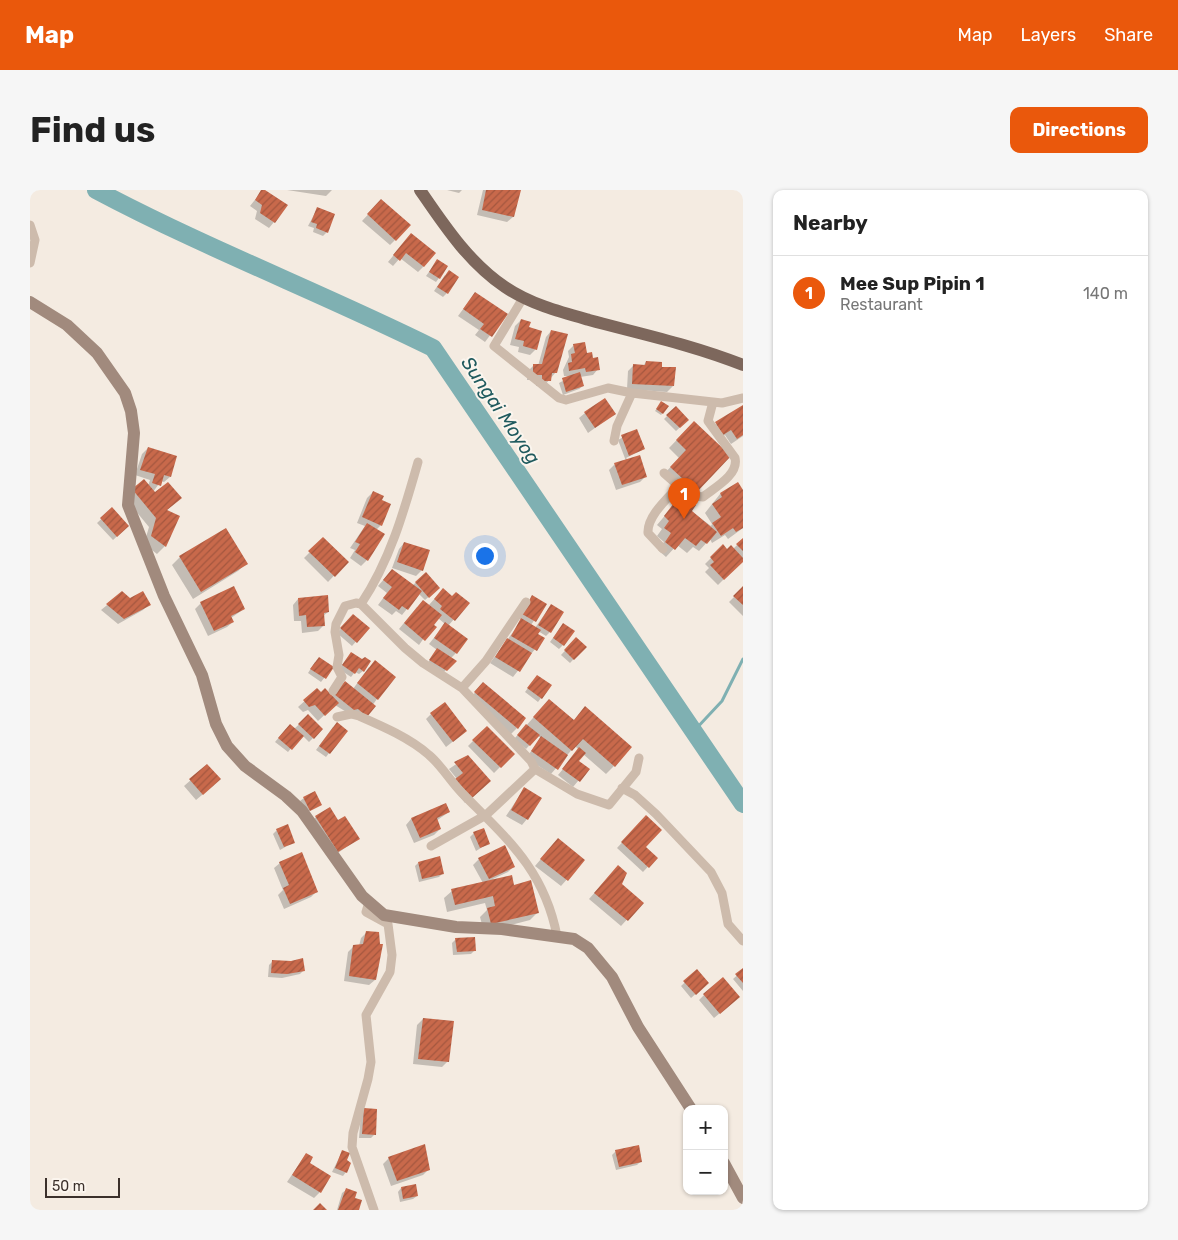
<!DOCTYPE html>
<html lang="en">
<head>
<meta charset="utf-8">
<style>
  :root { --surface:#fff; --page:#f6f6f6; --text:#222; --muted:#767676; --line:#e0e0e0; --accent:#ea580c }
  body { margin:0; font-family:Rubik,sans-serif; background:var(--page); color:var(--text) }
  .controls { position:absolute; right:15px; bottom:15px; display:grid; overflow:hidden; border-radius:10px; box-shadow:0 1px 4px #0004 }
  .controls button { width:45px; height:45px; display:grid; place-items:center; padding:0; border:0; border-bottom:1px solid var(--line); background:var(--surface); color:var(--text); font:25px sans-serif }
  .scale { position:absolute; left:15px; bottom:12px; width:75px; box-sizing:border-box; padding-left:5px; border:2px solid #3b302b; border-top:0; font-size:14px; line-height:18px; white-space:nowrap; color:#3b302b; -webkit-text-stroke:4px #fbf5ee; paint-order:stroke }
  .you { position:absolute; left:454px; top:365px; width:18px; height:18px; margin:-12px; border:4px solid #fff; border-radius:50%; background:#1a73e8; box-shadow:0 0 0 8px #1a73e833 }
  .badge { display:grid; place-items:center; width:32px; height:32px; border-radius:50%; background:var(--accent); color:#fff; font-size:16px; font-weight:700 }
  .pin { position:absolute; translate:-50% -41px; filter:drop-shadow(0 1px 2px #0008) }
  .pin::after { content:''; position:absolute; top:26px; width:18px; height:15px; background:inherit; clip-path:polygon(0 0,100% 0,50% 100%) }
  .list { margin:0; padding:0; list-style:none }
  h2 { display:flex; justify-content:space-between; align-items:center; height:65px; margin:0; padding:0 20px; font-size:21px }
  h2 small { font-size:16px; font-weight:400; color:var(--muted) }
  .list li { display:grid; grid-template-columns:32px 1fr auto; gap:15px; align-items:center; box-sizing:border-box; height:75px; padding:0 20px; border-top:1px solid var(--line) }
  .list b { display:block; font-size:19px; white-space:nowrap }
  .list p { margin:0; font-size:16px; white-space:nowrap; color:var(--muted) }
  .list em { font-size:16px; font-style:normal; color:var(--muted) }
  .map { position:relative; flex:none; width:713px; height:1020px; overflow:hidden; border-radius:10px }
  header { display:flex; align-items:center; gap:30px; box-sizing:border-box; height:70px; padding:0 25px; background:var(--accent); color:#fff }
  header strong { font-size:24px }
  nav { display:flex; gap:28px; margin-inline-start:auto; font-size:18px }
  .intro { display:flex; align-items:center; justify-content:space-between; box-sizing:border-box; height:120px; padding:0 30px }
  h1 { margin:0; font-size:35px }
  .button { padding:12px 22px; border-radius:10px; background:var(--accent); color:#fff; font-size:18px; font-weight:700 }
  main { display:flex; gap:30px; padding:0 30px }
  aside { flex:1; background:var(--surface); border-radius:10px; box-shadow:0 1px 4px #0004 }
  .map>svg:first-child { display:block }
  .shadow { fill:#0003 }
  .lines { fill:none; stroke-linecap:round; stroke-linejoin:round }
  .stream { stroke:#7fb0b2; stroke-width:3 }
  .river { stroke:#7fb0b2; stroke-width:18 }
  .building { fill:url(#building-hatch) }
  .street { stroke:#cdbbac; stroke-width:9 }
  .secondary { stroke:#a18a7d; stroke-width:12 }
  .primary { stroke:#7d675c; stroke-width:12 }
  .labels { text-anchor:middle; stroke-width:4; stroke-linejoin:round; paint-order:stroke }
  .water-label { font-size:19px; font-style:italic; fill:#1f5a5e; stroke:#fbf5ee }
</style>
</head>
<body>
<header>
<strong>Map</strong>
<nav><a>Map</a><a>Layers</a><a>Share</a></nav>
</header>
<div class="intro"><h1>Find us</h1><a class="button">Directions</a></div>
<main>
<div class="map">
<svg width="713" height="1020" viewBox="0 0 713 1020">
  <defs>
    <pattern id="building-hatch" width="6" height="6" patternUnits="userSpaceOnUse" patternTransform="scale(1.25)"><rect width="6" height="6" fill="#c8694b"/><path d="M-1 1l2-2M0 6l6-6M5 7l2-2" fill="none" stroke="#a4573f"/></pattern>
  </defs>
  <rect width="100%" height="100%" fill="#f4ebe1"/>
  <path class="shadow" d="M233 0 244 32 239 38 225 29 227 21 220 16Z
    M257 0H302L296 6Z
    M417 0H432L429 3Z
    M453 0H490L483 27 477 32 447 25Z
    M346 16 365 50 360 55 332 31Z
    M287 19 297 42 293 46 283 42 284 38 278 36Z
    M381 44 394 76 388 82 370 68 363 76 358 72Z
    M407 71 409 88 406 92 396 86Z
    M415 85 417 103 413 107 404 101Z
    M445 103 476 124 455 152 445 145 449 140 428 126Z
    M491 130 506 159 500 165 488 162 489 157 480 155 485 136Z
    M521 141 526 182 514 196H506V190H497L498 181 503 176H508L516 147Z
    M544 155 562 169 568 179 563 185 550 187 553 196 549 199 533 205 529 193 542 186H534L533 180 539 167 538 161Z
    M616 172 630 178 643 196 637 202 597 199 598 181 604 175 613 176Z
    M630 214 632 224 631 225 625 221Z
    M712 216 713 246 701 254 695 245 687 250 680 239Z
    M646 217 658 230 646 241 634 229Z
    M555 223 584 224 558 243 549 228Z
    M664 232 700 266 658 310 661 321 681 336 682 334 675 323 690 304 708 293 713 302V338L698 349 695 345 682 353 680 349 669 361 663 357 657 363 647 355 636 367 628 360 634 352 627 346 632 339 627 335 653 304 633 285 649 268 639 258Z
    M606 240 614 259 596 268 616 286 610 292 586 300 579 280 585 274 596 271 588 250Z
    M118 258 140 287 134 292 131 291 123 302 150 308 136 321 149 326 135 356 127 364 114 354 119 337 95 308 118 296 120 290 105 285 112 264Z
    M343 302 350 311 351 335 346 340 337 370 331 376 320 368 325 360 320 358 335 336 327 333 337 308Z
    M82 319 98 336 83 350 67 333Z
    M293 349 317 372 298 392 274 368Z
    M713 349V370L688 395 675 382 679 378 675 374 693 356 697 360 703 359Z
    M374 353 392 380 386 386 362 378 369 359Z
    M150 367 216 374 208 381 163 409 142 375Z
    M362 380 382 396 396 383 409 398 395 410 389 404 372 425 366 421 362 425 348 415 357 403 348 396Z
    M204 398 214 419 201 428 203 432 197 437 178 446 165 419 171 413Z
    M713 398V426L699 412Z
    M92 403 100 410 119 414 113 420 88 434 71 420Z
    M407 406 422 407 438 413 418 436 426 463 421 468 425 471 412 484 397 474 407 460 399 454 415 434 408 428 389 455 369 439 387 417 398 416Z
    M268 409 298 422 293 426V436L288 441 272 443 271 431H264L263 415Z
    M499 410 515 414 501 435 505 438 521 415 520 442 516 446 508 441 506 445 513 449 483 487 460 473 492 430 489 428Z
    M323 425 338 438 322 456 307 443Z
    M530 438 533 455 529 459 520 452Z
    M546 449 555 457 540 473 531 465Z
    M318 467 332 471 333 481 329 484 325 482 321 487 309 479Z
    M285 472 302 478 291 492 278 483Z
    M339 477 347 509 331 531 305 515 288 531 278 520 273 522 268 517 287 500 291 504 301 507 309 498 323 499Z
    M504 490 511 508 508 512 495 502Z
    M447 500 487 538 481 544 440 509Z
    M512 518 543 531 548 526 584 576 576 584 553 564 548 571 558 579 543 597 528 585 549 560 545 556 521 584 496 568 511 548 508 546 496 559 484 549Z
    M401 524 436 541 416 557 396 529Z
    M278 526 292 539 279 552 272 545 258 562 245 552 256 539H264Z
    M303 537 316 541 296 567 286 560Z
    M457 537 483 564 464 583 438 556Z
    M438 566 454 597 435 613 421 596 427 589 419 579Z
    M177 576 184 595 166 610 154 596Z
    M494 599 497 629 492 635 476 626Z
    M274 608 291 614 276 623 270 611Z
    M415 614 419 622 406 631 410 639 404 645 384 653 376 635 381 629Z
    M286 627 308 632 328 649 302 667 280 633Z
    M610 633 614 657 626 668 613 682 587 658Z
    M247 640 264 652 250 660 243 644Z
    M444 643 459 653 446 661 440 647Z
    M528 649 554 670 531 696 505 676Z
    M449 669 484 676 478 682 463 689 483 697 508 722 500 730 454 742 450 727 457 720 455 713 417 722 414 708 422 701 453 693 443 675Z
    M250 673 287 701 281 707 254 719 248 705 253 700 244 678Z
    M388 673 413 683 409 687 389 692 385 676Z
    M582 683 590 695 612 713 591 736 559 709Z
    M337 742 345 790 339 795 314 791 318 762 324 756H329L331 748Z
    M426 749 445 760 441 764 423 765 422 753Z
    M243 771 274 780 270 784 252 788 238 787 239 775Z
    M713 780V801L703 789Z
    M667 781 678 793 661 808 651 796Z
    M674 805 702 813 684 828 669 810Z
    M393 829 418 871 412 877 383 874 387 835Z
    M334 919 344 945 341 948H329L331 923Z
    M586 961 610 972 607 975 586 980 582 965Z
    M312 962 316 982 313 986 302 982Z
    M276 964 290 1002 284 1008 257 992Z
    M359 968 399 979 393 985 361 996 353 974Z
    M371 998 387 1006 383 1009 370 1012 368 1002Z
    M316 1000 324 1009 327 1020H307L312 1003Z"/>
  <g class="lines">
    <path class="stream" d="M663 542 692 511 713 469"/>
    <path class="river" d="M66 0C175 58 292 103 403 158L713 614"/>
  </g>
  <path class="building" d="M231 0H235L258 15 245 33 230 23 232 15 225 10Z
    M456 0H491L484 27 452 20Z
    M351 9 381 35 366 51 337 24Z
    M287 17 305 24 298 43 286 38 287 34 281 32Z
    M381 43 406 63 394 77 376 63 370 71 363 65Z
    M407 69 418 76 410 89 399 82Z
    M419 80 429 87 418 104 407 97Z
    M445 102 478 124 462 147 450 139 454 134 433 119Z
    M491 129 501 132 499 137 512 141 507 160 493 156 494 151 485 149Z
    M521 140 538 144 527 183H522L521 191H512V185H503V174H512Z
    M555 152 557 163 562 162 563 168 568 167 570 180 556 182 555 178 539 181 538 173 542 172 541 164 545 163 543 154Z
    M616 171 632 172V177H646L644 196 602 194 603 174 615 175Z
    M550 182 554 196 536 202 532 188Z
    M575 208 586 224 565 238 554 222Z
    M631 211 639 216 633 224 626 219Z
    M713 215V245L707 249 701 240 693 245 685 232Z
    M646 216 659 230 650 238 636 225Z
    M664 231 701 266 667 302 640 277 656 260 646 250Z
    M607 239 615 259 599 266 591 245Z
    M118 257 147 266 141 287 134 285 131 296 122 293 125 284 110 280Z
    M610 265 617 287 592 295 584 273Z
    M114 289 125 302 138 292 152 308 137 320 150 326 136 357 121 346 126 328 102 299Z
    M708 292 713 300V338L706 342 703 338 691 346 682 333 691 327 682 314 692 307 690 303Z
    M343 301 354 306 352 310 361 314 352 336 332 327Z
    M651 304 666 315 662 321 687 342 677 354 671 350 666 356 655 348 645 360 635 352 641 343 634 338 639 331 634 326Z
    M82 317 99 336 87 347 70 328Z
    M337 333 355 344 338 371 325 362 330 354 325 352Z
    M196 338 218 374 171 402 149 366Z
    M293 347 319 372 305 387 278 361Z
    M713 348V361L706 354Z
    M374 352 400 360 393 381 367 372Z
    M693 354 697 359 701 355 713 368V372L694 390 680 375 684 372 680 367Z
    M362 379 392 401 378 420 372 416 369 420 353 408 362 397 353 390Z
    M396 382 410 398 399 408 385 392Z
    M204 396 215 419 201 426 204 432 184 441 170 412Z
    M713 396V415L703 406Z
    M413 398 422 406 426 402 440 413 425 431 410 419 412 416 404 409Z
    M92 401 100 408 113 401 121 415 94 429 76 414Z
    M298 405 299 422 294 423 295 436 277 437 276 425 269 426 268 408Z
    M502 405 517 414 506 432 492 424Z
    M393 410 412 425 404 435 407 437 395 451 374 433Z
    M521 414 534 422 521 443 508 435Z
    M323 424 340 438 327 453 310 438Z
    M491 428 511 440 508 444 515 448 507 461 481 446Z
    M415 432 438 449 427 464 404 448Z
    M533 433 545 441 534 456 523 448Z
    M546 447 557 457 544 470 534 460Z
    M477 448 502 463 490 482 465 467Z
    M407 458 427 471 417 481 399 470Z
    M321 462 332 469 335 467 341 471 334 482 329 478 325 484 312 475Z
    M289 467 304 477 296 489 280 479Z
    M345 470 366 487 348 510 327 493Z
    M507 485 522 495 512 509 497 498Z
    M315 491 346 516 337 527 328 519 324 520 304 504Z
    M453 492 496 528 488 539 444 502Z
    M287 498 291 502 295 498 309 513 295 526 285 515 279 517 273 510Z
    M519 509 544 530 555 516 602 557 585 577 553 549 542 561 503 527Z
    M415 512 437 541 423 552 400 523Z
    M278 524 293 539 284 549 268 534Z
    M307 532 318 541 300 564 289 556Z
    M260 534 274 546 262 560 248 548Z
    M496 534 510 545 500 556 487 545Z
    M457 536 485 564 471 578 442 550Z
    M511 546 538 565 528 580 501 561Z
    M549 557 556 563 549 571 560 579 550 592 532 579Z
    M438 565 461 591 442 608 425 589 433 583 424 572Z
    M177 574 191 589 173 605 159 589Z
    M494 597 512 608 498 630 481 620Z
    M285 601 292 615 280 621 273 607Z
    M416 613 420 622 407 628 411 639 390 648 381 628Z
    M300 617 308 630 315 626 330 649 308 662 285 626Z
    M616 625 632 640 616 657 628 668 619 678 591 652Z
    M258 634 265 653 254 657 246 639Z
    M454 638 460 654 450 658 443 642Z
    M528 648 555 670 538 691 510 669Z
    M475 655 485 677 459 689 448 668Z
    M272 662 288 702 260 714 253 698 259 695 249 672Z
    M410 666 414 684 392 689 388 672Z
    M588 675 597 683 592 694 614 713 598 731 564 703Z
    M482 685 484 695 501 690 509 723 461 734 457 718 465 716 463 706 425 715 421 699Z
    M336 741 349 742 350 754H353L346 790 319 786 323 755 333 754Z
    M445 747 446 761 427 762 425 748Z
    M273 768 275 781 257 784 241 783 242 770 261 771Z
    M713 778V793L705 784Z
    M667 779 679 793 666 805 653 791Z
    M693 787 710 807 690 824 673 804Z
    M393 828 424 831 419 872 388 869Z
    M334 918 347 919 346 945 332 944Z
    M395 954 400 980 367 991 358 967Z
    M609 955 612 972 589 977 585 960Z
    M312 960 320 963 317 970 321 973 317 983 305 978Z
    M276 963 283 967 280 973 301 986 291 1003 262 985Z
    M386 994 388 1006 373 1009 371 997Z
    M316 998 327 1002 325 1008 332 1010 329 1020H308Z
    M290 1013 297 1020H283Z"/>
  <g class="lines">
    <path class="street" d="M0 35 5 50 0 73
      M493 108 464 156 529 208 536 210 578 198 602 203 692 213 713 208
      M584 251 587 236 602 203
      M388 272C374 321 360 371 331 414L375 458 393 473 432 498 501 571 505 579
      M634 283 659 305 673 307C684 298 709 285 705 268L678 231 683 212
      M633 359 618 343C617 326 638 308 649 296
      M432 498 456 471 496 412
      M303 501 312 487 307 477 309 465 305 442 306 434 315 416 326 413 331 414
      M307 527 321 524 329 526C352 536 380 548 399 565 412 576 420 591 432 603 477 649 514 679 527 746
      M505 579 547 604 579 615 606 582 609 568
      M592 598 605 605 626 624 681 682 692 703 698 734 713 751
      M401 656 456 625 505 579
      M339 712 336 722 358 734 362 765 360 782 336 825 341 872 338 889 323 943 322 957 344 1020"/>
    <path class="secondary" d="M0 112 37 135 67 163 95 203 101 221 104 243 98 315 134 406 172 485 186 534 197 556 215 576 256 606 272 621 332 706 354 725 426 737 472 739 544 749 558 758 582 787 608 837 661 919
      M694 973 713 1008"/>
    <path class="primary" d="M390 0C414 35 439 73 475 97 500 114 530 122 559 130 611 144 663 155 713 175"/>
  </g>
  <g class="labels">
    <g class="water-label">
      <text transform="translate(471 220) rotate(56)" y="7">Sungai Moyog</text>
    </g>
  </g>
</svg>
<div class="controls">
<button>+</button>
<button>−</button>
</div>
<div class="scale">50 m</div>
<div class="you"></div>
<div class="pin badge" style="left:654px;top:329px">1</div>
</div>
<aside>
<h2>Nearby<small></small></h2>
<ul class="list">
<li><span class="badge">1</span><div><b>Mee Sup Pipin 1</b><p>Restaurant</p></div><em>140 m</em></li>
</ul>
</aside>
</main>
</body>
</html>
